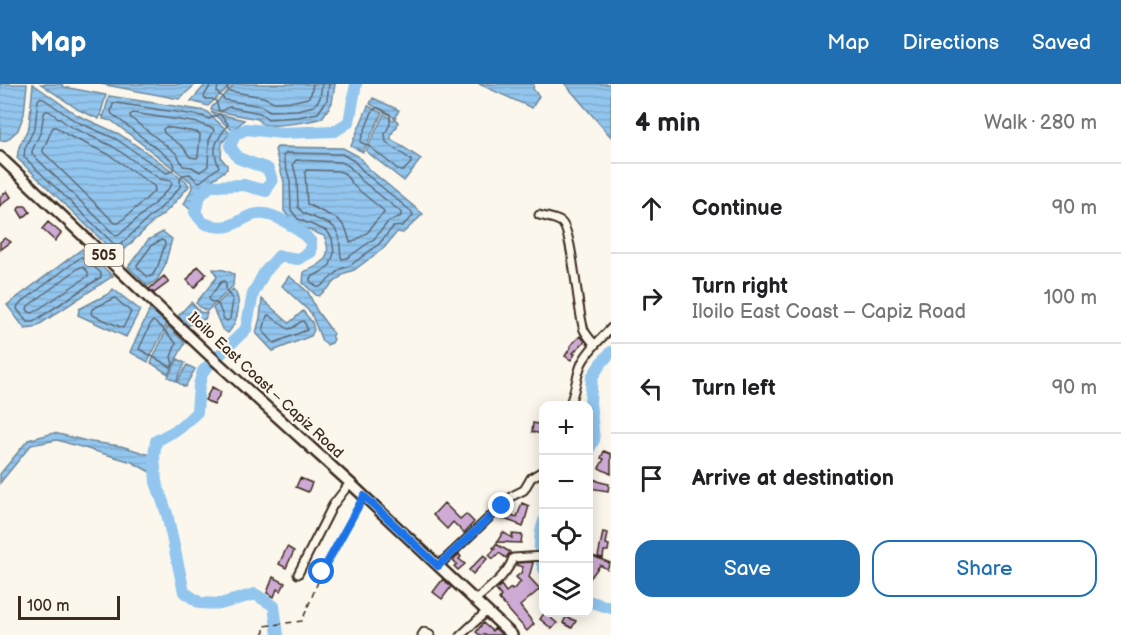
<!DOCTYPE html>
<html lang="en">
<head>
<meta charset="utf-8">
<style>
  :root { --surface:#fff; --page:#f2f2f2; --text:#202124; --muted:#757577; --line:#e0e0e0; --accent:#1f6fb2 }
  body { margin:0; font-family:"Balsamiq Sans",sans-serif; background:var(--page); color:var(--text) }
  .controls { position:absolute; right:18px; bottom:18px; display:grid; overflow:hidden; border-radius:12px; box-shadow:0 3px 15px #0003 }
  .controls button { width:54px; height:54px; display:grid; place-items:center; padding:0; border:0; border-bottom:2px solid var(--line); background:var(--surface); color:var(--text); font:30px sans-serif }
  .scale { position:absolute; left:18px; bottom:15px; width:102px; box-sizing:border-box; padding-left:6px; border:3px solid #3b2a1e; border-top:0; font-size:16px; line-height:21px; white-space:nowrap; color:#3b2a1e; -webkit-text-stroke:4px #fbf7ec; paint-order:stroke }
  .stop { position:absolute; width:18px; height:18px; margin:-14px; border:4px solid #1a73e8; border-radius:50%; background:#fff }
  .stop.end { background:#1a73e8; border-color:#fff; box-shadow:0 2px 6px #0008 }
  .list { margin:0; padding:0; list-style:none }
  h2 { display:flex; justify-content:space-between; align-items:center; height:78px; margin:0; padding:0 24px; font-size:26px }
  h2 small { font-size:20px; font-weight:400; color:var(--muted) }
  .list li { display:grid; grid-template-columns:39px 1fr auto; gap:18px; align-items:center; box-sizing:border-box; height:90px; padding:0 24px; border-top:2px solid var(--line) }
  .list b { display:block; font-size:22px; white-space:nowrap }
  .list p { margin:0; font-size:20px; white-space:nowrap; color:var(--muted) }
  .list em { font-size:20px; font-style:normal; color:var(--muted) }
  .actions { display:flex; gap:12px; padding:18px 24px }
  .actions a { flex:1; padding:14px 0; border:2px solid var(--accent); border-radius:18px; text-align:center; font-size:21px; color:var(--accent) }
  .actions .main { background:var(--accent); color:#fff }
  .icon { flex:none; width:33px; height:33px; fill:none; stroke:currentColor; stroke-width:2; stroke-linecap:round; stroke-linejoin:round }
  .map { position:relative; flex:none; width:611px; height:551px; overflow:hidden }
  header { display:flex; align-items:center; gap:36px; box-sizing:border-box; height:84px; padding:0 30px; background:var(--accent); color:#fff }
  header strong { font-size:28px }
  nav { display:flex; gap:33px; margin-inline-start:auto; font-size:21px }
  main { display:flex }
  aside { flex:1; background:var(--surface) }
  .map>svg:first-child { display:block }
  .water { fill:url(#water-rules); stroke:#6f889b; stroke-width:1.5 }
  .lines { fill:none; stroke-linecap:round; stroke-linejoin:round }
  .shore { stroke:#5e6872; stroke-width:1.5 }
  .stream { stroke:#6f889b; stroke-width:2 }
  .river { stroke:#92c6ef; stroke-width:12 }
  .building { fill:#ceabd5; stroke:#3b2a1e; stroke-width:1.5 }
  .minor-casing { stroke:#3b2a1e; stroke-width:11 }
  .major-casing { stroke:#3b2a1e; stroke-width:14 }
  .path { stroke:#3b2a1e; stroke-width:1.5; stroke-dasharray:6 4.5; stroke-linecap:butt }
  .minor { stroke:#fbf7ec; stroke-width:7 }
  .major { stroke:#fbf7ec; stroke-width:9 }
  .route { stroke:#1a73e8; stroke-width:8 }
  .labels { text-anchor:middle; stroke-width:4.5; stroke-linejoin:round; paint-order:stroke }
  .shield { fill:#fbf7ec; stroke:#75685c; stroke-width:1.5 }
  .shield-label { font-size:14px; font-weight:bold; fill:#3b2a1e }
  .street-label { font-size:15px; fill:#3b2a1e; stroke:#fbf7ec }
</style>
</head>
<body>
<header>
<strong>Map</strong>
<nav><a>Map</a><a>Directions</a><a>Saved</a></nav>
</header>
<main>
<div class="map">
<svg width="611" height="551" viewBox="0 0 611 551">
  <defs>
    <pattern id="water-rules" width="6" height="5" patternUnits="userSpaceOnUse" patternTransform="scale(1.5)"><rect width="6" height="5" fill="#92c6ef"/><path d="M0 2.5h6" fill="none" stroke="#7faacc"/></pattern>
  </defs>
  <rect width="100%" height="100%" fill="#fbf7ec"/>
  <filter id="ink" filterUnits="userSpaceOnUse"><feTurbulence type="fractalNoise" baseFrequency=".0167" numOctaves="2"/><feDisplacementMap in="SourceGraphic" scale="12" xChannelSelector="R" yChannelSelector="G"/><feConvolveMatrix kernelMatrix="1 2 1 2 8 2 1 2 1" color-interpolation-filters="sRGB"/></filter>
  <g filter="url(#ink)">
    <path class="water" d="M0 0H27L24 30 18 46 7 56 0 57Z
      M33 0 77 31 119 50 149 70 186 97 189 102C181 111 166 131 156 135L118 172 17 74 19 63 29 42Z
      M41 0H62L64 3 106 11 99 35 79 26Z
      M101 0H196L179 15Z
      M206 0H232L208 22 191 17Z
      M235 0H335L332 19 322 34C312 37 269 45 261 39 260 38 259 36 258 35L211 26 212 23Z
      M479 0H534L533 5 539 12 532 24Z
      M565 0H611V53Z
      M109 12 206 27 230 49 222 59 221 74 227 81V85L199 106 191 126 184 120 192 104 191 98 112 37 103 35Z
      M373 14 399 26 395 34 370 20Z
      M368 22 382 29 363 68 351 62Z
      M211 28 244 36 233 47Z
      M384 30 393 36 395 35 398 38 397 43C393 46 391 50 391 55L421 75 404 97 366 67Z
      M277 63 343 64 358 72 370 86 423 130 403 149 397 148 384 164 354 186 345 189 319 212 316 211 303 199 304 188C322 181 334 174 324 152L294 140 284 127V98L275 66Z
      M163 148 172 155 164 184 157 196 148 202 128 183 148 156Z
      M82 165 113 192 34 244 25 245 7 221Z
      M213 185 224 186 234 190 233 202 207 227 201 224 196 219 217 193Z
      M289 192 308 208 317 227 333 249 332 252 334 255 332 259 327 261 322 257 311 229 282 202Z
      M113 205 140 226 126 253 78 231 79 225 110 209Z
      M233 205C243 216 238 238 228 249L222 245 213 224Z
      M262 215 289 239 303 227 312 238 314 246 311 252 273 267 256 249 260 234Z
      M191 218 200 228 207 229 205 235 201 236 195 242 190 240 188 242 179 233V231Z
      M150 225 167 240 148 278 130 268Z
      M168 242 185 259 168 290 151 279Z
      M178 275 185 279 176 297 168 293Z
      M187 281 195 285 185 303 177 298Z
      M54 349 91 358 121 362 154 372 150 388 132 378 57 356 31 361 0 399V390L28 356Z"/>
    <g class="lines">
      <path class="shore" d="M210 0C210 6 205 8 204 13L206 15H212L216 17 219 27H222L226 24 230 23 260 29 268 35 298 33 318 29 327 16 329 0
        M218 0 217 8 225 16 261 22 270 27 297 26 314 22 320 14 322 0
        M227 0V4L229 7 263 13 274 18 295 17 308 14 311 10 313 0
        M41 13 75 37 116 55 166 89C173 88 176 83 173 77L112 30 111 28 113 20 116 19 202 32 209 35 220 30 228 40C217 58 210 61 219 83L200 98 197 97 190 90 183 91 180 95V103L158 127 152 131 119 162H116L24 73 25 64 35 43 38 16Z
        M376 24H379L390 30V40L385 50 386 58 411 76V79L403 87H400L369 62 360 58 372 28Z
        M46 27H49L71 43 112 62 160 95 171 97 172 101 153 121 147 126 119 151 116 152 32 70V67L41 47 44 29Z
        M133 29 199 39 205 42 213 44 214 47 209 56 208 82 200 88 192 83 183 82 177 70 131 34 130 31Z
        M53 43H56L67 51 108 70 154 102 155 106 147 114 119 139H115L43 68V66Z
        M166 43 196 48 200 50V52L198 73 196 74 190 73 183 63 164 49 163 45Z
        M286 69 342 70 354 77 366 90 412 128 413 132 402 142 393 143 379 160 351 181 341 185 320 203H317L310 197V194L321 188 330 181 334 169 332 154 327 147 298 135 291 126 290 97 283 72Z
        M296 76 341 78 349 82 361 96 401 128V132L388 138 374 155 347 174 342 175 341 173 339 152 334 143 329 140 303 129 298 123 297 96 293 80Z
        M306 86 338 87 344 89 355 103 383 126 384 129 375 138 368 148 353 158H350L346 145 339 136 307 120 305 89Z
        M161 156 164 157 165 160 158 182 152 192 148 193 138 184 137 181 152 161Z
        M81 173 84 174 101 189V193L33 238H27L17 225 18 221Z
        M80 183H83L88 188V192L33 229 29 228 27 225 28 222Z
        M224 197 226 199V206L233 216 230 235 227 237 224 235 218 220 210 217 209 214 221 198Z
        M115 214 131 228 123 244 92 231 91 229 92 225Z
        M269 231 288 245C295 245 297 238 303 237L306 241 307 246 274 259 263 247 267 232Z
        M153 237 161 243 176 259 171 273 173 280 171 283 139 265 151 239Z"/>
      <path class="stream" d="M100 31 103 32"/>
      <path class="river" d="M588 367 594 356 590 318 592 293 602 278 611 268
        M544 437C539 451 538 470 544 485
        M588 517 611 524
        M278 551 274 522 255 510 220 520 200 519 184 508 167 430 156 398 154 372 156 357 180 344 197 328 199 301 203 287 246 245 253 210 264 189 279 172 298 175 311 168V158C301 146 275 128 258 130 250 130 243 136 236 139 227 144 214 144 204 139 201 137 197 131 195 128L200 112 210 102 244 101 266 107 272 96 268 85 238 74 230 62 235 51 246 45 282 49 335 47 349 38 356 0"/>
    </g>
    <path class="building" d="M7 107 11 113 0 122V113Z
      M20 122H26L30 128 23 134 18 126Z
      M48 138 61 149 55 157 42 145Z
      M5 154 11 158 0 166V158Z
      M198 182 206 190 194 204 187 196Z
      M164 192 169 198 154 209 149 205Z
      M580 252 585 257 573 269 575 270 571 276 565 272 571 263 570 262Z
      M212 303 221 308 214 321 205 316Z
      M533 339 543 341V350L532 348Z
      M604 367 611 370V390L599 384 604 375 601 374Z
      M300 394 312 399 308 408 296 403Z
      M594 395 600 398 609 400 608 407 589 404Z
      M444 419 460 435 466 430 474 438 464 449 453 438 447 445 433 431Z
      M522 419 529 422 523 443 518 441V440L501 434 503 428 517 433Z
      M503 448 512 454V450L522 451 521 459 497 458Z
      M603 448 608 449 606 460 609 461 608 467H604L603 474 598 473Z
      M496 460 510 468 506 474 499 469 493 475 489 471 495 465 493 464Z
      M287 463 294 467 286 484 279 480Z
      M459 470 461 473 459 475 465 480 458 486 454 482 457 480 453 476Z
      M588 470 610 479 607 485 600 481 588 497Z
      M484 471 487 475 473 490 469 486Z
      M531 478 533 479 529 493 540 505 520 522 534 540 527 547 499 515 501 512 496 506 501 501 506 508 511 504 512 506 521 498 516 493 521 489 523 483 516 481 517 479Z
      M273 493 285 499 281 507 277 505 274 513 267 509Z
      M443 495 451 503 442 515 433 508Z
      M545 528H555L551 534 557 539 552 545 540 535Z
      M566 533 576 537 572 544 563 539Z
      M483 539 492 547 495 544 502 551H480L476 548Z"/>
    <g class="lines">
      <defs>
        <path id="minor" d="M539 131C546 133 555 134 561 138 573 146 577 227 584 246 587 252 591 256 595 261
          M569 322C575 309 576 294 581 281 587 267 601 255 611 244
          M438 482 512 412 524 406 531 394 544 386
          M298 490 333 421 350 399
          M475 516C490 503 507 492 513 474L544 472
          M422 551 424 548 430 551
          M461 551 487 527"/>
        <path id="major" d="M0 73 207 269 350 399 512 551"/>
      </defs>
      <use href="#minor" class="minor-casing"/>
      <use href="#major" class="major-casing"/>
      <path class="path" d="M264 551V542L302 537 322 488 361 419"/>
      <use href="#minor" class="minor"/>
      <use href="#major" class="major"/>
    </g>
  </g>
  <g class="lines" filter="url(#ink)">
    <path class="route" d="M322 488 364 412 438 482 502 422"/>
  </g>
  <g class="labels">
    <rect class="shield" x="84.5" y="160" width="39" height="22" rx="4.5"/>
    <g class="shield-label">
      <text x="104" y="176">505</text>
    </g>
    <g class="street-label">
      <text transform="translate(266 301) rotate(43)" y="5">Iloilo East Coast – Capiz Road</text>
    </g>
  </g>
</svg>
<div class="controls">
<button>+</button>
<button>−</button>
<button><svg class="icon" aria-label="locate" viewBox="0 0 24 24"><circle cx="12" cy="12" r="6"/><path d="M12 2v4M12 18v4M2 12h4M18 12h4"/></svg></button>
<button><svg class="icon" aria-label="layers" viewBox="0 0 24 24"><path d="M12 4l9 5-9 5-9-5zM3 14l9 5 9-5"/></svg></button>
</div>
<div class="scale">100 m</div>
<div class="stop" style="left:322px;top:488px"></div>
<div class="stop end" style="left:502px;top:422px"></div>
</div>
<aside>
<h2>4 min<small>Walk · 280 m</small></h2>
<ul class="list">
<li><svg class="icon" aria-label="ahead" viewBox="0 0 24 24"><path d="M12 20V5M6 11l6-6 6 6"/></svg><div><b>Continue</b></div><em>90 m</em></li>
<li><svg class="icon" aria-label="right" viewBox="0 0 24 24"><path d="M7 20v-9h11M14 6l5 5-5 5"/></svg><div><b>Turn right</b><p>Iloilo East Coast – Capiz Road</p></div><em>100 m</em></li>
<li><svg class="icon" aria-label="left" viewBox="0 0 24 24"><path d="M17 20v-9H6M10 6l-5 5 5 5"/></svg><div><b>Turn left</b></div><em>90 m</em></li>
<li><svg class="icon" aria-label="arrive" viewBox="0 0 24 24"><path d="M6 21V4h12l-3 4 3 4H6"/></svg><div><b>Arrive at destination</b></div></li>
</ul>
<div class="actions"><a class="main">Save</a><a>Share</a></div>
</aside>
</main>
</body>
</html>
